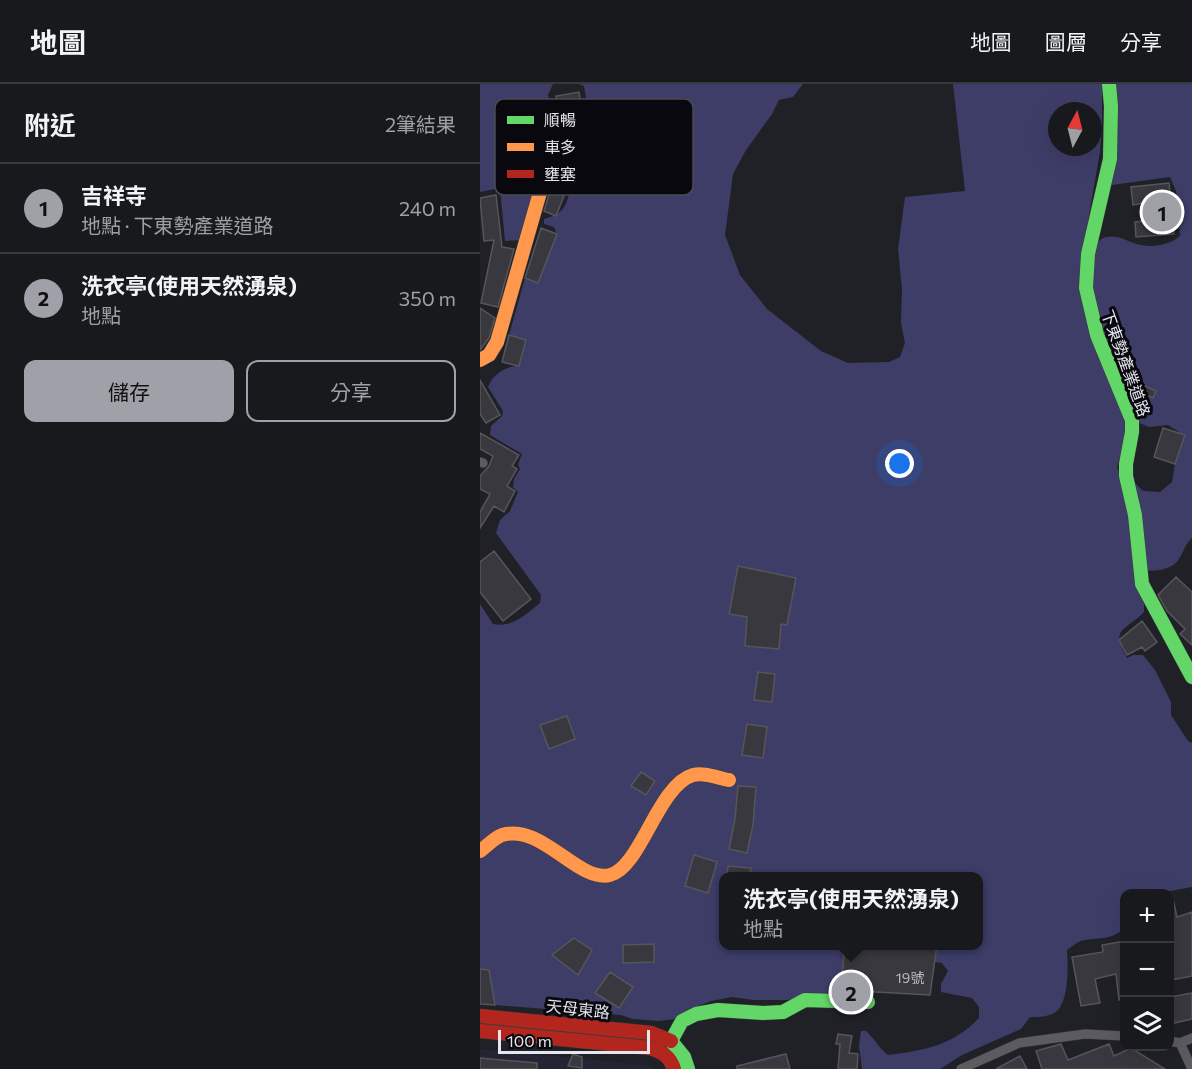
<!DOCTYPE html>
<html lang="zh-TW">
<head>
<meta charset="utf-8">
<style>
  :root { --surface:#18191d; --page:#212226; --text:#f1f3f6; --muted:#9fa0a4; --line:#36383b; --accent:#a0a1a8 }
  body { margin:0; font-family:Commissioner,"Noto Sans TC",sans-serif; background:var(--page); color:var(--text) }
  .controls { position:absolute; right:18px; bottom:18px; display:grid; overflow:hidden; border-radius:12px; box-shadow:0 6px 24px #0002 }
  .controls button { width:54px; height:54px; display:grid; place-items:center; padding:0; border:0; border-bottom:2px solid var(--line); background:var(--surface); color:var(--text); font:30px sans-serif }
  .compass { position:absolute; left:568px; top:18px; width:54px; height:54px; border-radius:50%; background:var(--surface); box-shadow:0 6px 24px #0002; rotate:7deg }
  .scale { position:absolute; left:18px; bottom:15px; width:152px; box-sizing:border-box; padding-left:6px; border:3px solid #e5e6ee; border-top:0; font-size:16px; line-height:21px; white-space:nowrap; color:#e5e6ee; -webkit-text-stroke:4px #08080e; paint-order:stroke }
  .you { position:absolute; left:420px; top:380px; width:21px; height:21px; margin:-15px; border:4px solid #fff; border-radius:50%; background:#1a73e8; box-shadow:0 0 0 9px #1a73e833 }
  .badge { display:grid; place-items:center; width:39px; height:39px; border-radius:50%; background:var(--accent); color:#111; font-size:20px; font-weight:700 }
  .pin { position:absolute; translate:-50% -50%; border:3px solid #fff; box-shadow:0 2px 6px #0006 }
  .popup { position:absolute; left:239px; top:788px; width:264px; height:78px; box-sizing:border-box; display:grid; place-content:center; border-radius:12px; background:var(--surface); filter:drop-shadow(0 2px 4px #0005); font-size:20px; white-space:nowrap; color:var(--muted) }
  .popup b { font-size:22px; color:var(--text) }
  .popup::after { content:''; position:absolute; left:50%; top:100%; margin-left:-12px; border:12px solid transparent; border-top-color:var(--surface) }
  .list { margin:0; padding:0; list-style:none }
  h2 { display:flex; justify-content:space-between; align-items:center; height:78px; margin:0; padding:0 24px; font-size:26px }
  h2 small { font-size:20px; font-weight:400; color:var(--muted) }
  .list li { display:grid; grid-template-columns:39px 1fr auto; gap:18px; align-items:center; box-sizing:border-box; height:90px; padding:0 24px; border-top:2px solid var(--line) }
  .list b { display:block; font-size:22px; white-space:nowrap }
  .list p { margin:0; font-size:20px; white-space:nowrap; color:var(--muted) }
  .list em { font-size:20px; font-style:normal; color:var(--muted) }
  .actions { display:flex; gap:12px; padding:18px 24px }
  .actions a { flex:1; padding:14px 0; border:2px solid var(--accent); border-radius:12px; text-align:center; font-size:21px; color:var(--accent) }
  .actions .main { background:var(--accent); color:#111 }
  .icon { flex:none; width:33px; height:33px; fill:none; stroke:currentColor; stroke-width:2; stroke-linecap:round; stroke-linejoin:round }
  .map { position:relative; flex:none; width:712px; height:985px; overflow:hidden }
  header { display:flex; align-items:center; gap:36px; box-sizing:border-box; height:84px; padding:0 30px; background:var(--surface); border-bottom:2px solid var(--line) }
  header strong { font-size:28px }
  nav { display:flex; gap:33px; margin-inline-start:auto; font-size:21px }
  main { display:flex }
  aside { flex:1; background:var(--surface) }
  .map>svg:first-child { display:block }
  .built { fill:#232434 }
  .forest { fill:#3d3d68; fill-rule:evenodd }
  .building { fill:#38383e; stroke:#55555b; stroke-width:1.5 }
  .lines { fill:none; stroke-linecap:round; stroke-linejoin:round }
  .street-casing { stroke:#3a3b3f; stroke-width:10 }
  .fast-casing { stroke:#3a3b3f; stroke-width:15 }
  .slow-casing { stroke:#3a3b3f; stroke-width:15 }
  .jam-casing { stroke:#3a3b3f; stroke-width:15 }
  .street { stroke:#5b5b60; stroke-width:9 }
  .fast { stroke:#63d668; stroke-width:14 }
  .slow { stroke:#ff974d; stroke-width:14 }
  .jam { stroke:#b3261e; stroke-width:14 }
  .labels { text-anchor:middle; stroke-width:6; stroke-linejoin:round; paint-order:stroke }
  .number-label { font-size:14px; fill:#babac2 }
  .street-label { font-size:16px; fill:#e5e6ee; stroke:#08080e }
  .key { fill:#08080e; stroke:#4a4b51; stroke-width:1.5 }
  .key-label { font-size:16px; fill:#e5e6ee }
</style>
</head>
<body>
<header>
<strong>地圖</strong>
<nav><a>地圖</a><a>圖層</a><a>分享</a></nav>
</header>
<main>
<aside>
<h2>附近<small>2筆結果</small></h2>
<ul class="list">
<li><span class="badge">1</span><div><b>吉祥寺</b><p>地點 · 下東勢產業道路</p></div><em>240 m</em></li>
<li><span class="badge">2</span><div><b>洗衣亭(使用天然湧泉)</b><p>地點</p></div><em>350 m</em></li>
</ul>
<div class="actions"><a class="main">儲存</a><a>分享</a></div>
</aside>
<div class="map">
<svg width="712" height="985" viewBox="0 0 712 985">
  <rect width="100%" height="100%" fill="#202127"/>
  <path class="built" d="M0 965 166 981 174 985H0Z"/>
  <path class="forest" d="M0 0H73L68 11 75 47 64 78 63 91 47 156 25 157 20 104 0 108Z
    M99 0H323L313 13 299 16 292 30 266 66 253 90 245 151 260 191 287 225 341 267 368 279 409 278 420 273 425 259 421 239 422 205 418 165 425 113 485 107 473 0H622V43L620 68 602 171 646 336V353L637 383 651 435 658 502 664 520V528C644 548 630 544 647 574L653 571H663L675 586 691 618V631L708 657 712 659V803L680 809 644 810V844C632 857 616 853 601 857 596 859 591 863 587 866 588 881 589 914 578 926 571 933 559 933 550 933L541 945 482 971 460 985H382L379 961 381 947H386C394 954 399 964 408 971 443 967 474 961 499 934V923L492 914 461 908V900L468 887 462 879 455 878 457 862H499V792H244V862H397L364 870 361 906 340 911 307 916H273L252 913 231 917 209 926 196 935 178 937 153 935 141 931 15 921 9 886 0 885V520L13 540C33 544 46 530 60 519L61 511 16 449 20 436 30 427 38 408 33 403 34 395 40 385 38 380 42 370 10 351 11 342 22 332 23 327 8 303C13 290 26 282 39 282L46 256 29 251 45 194 58 199 77 150 74 143 64 140V135C87 129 86 120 92 99L80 78 72 76C80 56 93 49 111 39L104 2ZM577 27H613V63H577Z
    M633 0H712V454C705 460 704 467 699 475 692 486 675 488 663 486L653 397 663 407 680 408 692 398 695 380 704 351 688 341 669 343 655 337C636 289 606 227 613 175 614 165 616 156 626 153 640 150 649 159 661 161 675 164 690 160 700 152L696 107 690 93 632 101 630 88Z"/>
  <path class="building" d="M99 8 103 34 80 38 76 12Z
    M689 99 694 150 656 153 655 138 673 136 671 118 653 121 651 103Z
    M70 107 84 112 76 132 64 127Z
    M16 111 22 163 34 165 18 223 1 219 14 156 4 157 0 114Z
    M61 144 77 150 58 199 45 194Z
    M0 224 15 234 9 254 0 266Z
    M29 251 46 256 39 282 22 278Z
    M0 296 20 331 6 339 0 330Z
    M657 298 676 307 673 314 654 305Z
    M683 344 705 351 695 380 674 373Z
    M0 349 39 371 32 382 37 385 27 402 35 407 24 428 14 422 0 444V428L10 410 0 405V392L9 382 13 372 0 365Z
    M14 467 51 515 23 537 0 508V478Z
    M258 482 316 494 307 541 301 540 299 565 265 562 267 533 249 530Z
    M696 493 712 508V561L700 550 705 545 687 527 678 511Z
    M662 537 677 558 665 567 662 563 647 571 639 556Z
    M278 588 295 590 292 618 274 616Z
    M87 632 95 655 69 665 60 641Z
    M267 640 287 643 283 674 262 671Z
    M161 688 175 697 166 711 151 702Z
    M258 702 276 703 273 741 267 769 249 765 255 735Z
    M214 771 237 778 228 809 205 802Z
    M248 782 271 784 270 792H247Z
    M690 815H693L697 833 712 828V892L691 896Z
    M94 854 112 866 98 891 72 871Z
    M645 857V915L639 916 636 890 615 895 620 919 601 922 592 873 623 868 622 861Z
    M174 860V878L143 879V861Z
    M397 861H457L450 911 361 906 364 870Z
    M0 885 9 886 15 921 0 920Z
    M130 888 153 903 139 924 115 909Z
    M712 909V935L694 939 690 913Z
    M358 950 372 952 369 969 378 970 377 985H358L360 960H356Z
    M581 960 588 976 629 960 634 972 651 964 685 985H562L556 967Z
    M93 970 102 973V984L88 982Z
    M306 970 310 985H257V982Z
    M540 972 547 985H516Z
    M0 974 57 979V985H0Z"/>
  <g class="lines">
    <defs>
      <path id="street" d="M0 378 3 379
        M690 957 700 959 712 954
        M700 959 712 985
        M481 985 539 959 605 950 644 952"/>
      <path id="fast" d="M629 0 631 22 630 75 608 170 606 204 617 251 652 336V348L646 380V392L655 431 662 500 712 593
        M191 957 202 937 216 930 238 926 283 929 303 928 325 916 388 918
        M191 957 204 973 208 985"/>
      <path id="slow" d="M0 276 9 271 17 258 65 91
        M0 767C7 762 14 754 22 751 62 739 98 799 130 791 161 783 178 701 213 691 224 688 238 694 249 696"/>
      <path id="jam" d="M0 932 171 949 191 957
        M0 947 170 964C182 968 190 972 194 985"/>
    </defs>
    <use href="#street" class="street-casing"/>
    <use href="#fast" class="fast-casing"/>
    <use href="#slow" class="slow-casing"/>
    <use href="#jam" class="jam-casing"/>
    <use href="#street" class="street"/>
    <use href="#fast" class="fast"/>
    <use href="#slow" class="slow"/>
    <use href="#jam" class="jam"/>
  </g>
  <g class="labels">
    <g class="number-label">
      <text x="430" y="899">19號</text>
    </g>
    <g class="street-label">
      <text transform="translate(646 279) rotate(70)" y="6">下東勢產業道路</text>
      <text transform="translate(98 925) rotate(6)" y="6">天母東路</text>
    </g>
  </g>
  <rect x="15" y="15" width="198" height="96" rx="9" class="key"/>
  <rect x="27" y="32" width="27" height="8" fill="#63d668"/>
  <rect x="27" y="59" width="27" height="8" fill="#ff974d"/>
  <rect x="27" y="86" width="27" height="8" fill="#b3261e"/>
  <g class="key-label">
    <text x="64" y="42">順暢</text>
    <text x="64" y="69">車多</text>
    <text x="64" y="96">壅塞</text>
  </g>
</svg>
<div class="controls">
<button>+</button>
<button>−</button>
<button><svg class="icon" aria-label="layers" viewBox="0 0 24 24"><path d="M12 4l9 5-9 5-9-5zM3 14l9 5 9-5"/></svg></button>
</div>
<svg class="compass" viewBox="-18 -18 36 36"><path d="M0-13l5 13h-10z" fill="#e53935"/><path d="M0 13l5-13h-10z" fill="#9fa0a4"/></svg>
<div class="scale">100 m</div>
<div class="you"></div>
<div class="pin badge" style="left:682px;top:128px">1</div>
<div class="pin badge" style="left:371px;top:908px">2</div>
<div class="popup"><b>洗衣亭(使用天然湧泉)</b>地點</div>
</div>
</main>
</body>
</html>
